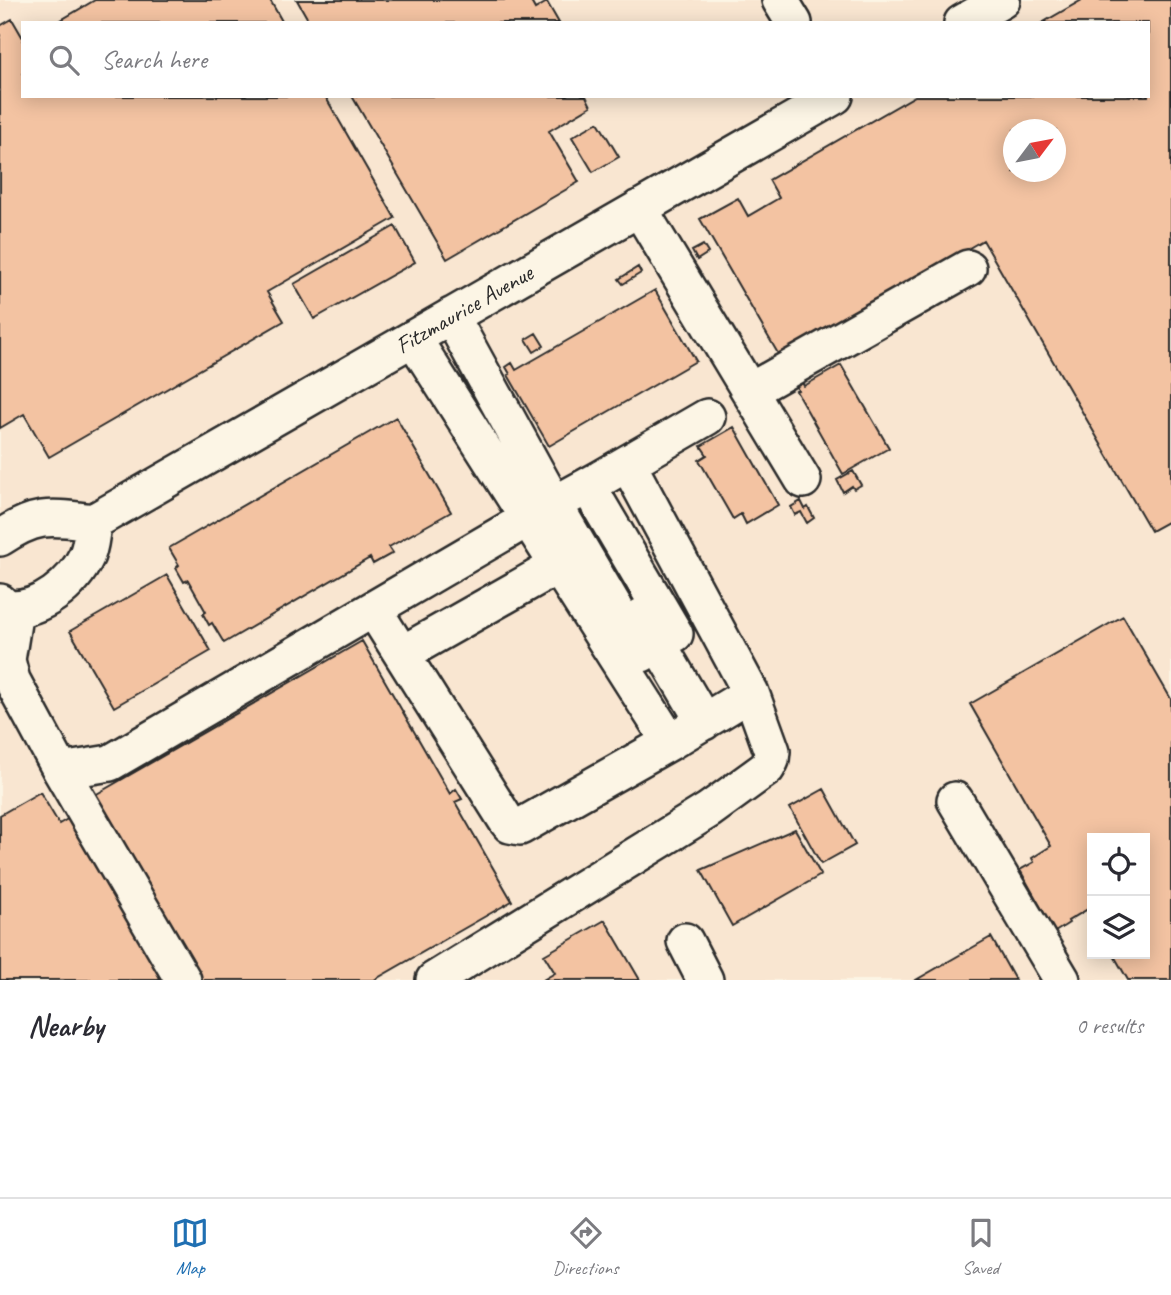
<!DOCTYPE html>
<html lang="en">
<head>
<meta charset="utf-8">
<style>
  :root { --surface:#fff; --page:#f2f2f3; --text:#2b2b33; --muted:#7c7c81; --line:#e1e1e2; --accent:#1f6fb2 }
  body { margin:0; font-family:Caveat,sans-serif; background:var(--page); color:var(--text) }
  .controls { position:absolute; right:21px; bottom:21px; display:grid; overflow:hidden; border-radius:0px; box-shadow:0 4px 18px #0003 }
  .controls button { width:63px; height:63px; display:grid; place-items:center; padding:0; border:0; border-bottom:2px solid var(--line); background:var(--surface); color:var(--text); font:35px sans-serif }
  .compass { position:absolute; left:1003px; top:119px; width:63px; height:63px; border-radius:50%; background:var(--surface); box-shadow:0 4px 18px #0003; rotate:58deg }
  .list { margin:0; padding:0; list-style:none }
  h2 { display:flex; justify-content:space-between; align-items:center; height:91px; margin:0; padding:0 28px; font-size:30px }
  h2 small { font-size:23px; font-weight:400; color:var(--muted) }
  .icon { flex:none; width:38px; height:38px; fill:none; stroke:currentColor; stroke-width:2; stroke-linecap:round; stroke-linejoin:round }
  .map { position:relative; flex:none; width:1171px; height:980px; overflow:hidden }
  .search { position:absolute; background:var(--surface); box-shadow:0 4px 18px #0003; left:21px; right:21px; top:21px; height:77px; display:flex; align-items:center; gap:18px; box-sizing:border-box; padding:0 24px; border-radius:0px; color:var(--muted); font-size:26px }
  .sheet { height:217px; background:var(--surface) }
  nav { display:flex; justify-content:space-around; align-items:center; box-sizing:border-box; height:98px; border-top:2px solid var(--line); background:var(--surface); font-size:19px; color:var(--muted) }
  nav a { display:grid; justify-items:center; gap:4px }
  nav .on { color:var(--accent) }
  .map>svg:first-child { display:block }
  .built { fill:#f9e6d1; fill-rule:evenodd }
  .building { fill:#f3c3a2; stroke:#2b2b2b; stroke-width:2; fill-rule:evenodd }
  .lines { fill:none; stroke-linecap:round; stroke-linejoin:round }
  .minor-casing { stroke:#2b2b2b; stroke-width:40 }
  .minor { stroke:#fcf5e5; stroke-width:35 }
  .labels { text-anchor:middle; stroke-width:6; stroke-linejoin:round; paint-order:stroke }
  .street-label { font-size:24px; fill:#2b2b2b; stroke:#fcf5e5 }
</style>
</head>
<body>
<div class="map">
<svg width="1171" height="980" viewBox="0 0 1171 980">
  <rect width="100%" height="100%" fill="#fcf5e5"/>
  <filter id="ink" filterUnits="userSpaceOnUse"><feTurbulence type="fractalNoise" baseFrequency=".0143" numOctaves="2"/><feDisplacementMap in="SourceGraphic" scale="14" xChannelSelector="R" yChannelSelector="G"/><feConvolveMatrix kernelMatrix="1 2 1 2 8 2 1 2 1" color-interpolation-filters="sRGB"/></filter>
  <g filter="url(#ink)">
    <path class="built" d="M0 0H1171V980H0ZM23 23H1148V96H23ZM1014 130H1056V172H1014ZM1092 838H1145V954H1092Z"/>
    <path class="building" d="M95 0H270L283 23H56Z
      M297 0H530L535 9 547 2 559 23H310Z
      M1082 0H1171V520L1151 531 983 240 780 357 700 219 738 198 748 216 779 198 769 180 915 96H1148V23H1042ZM1014 130H1056V172H1014Z
      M12 19 23 38V96H325L395 218 267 292 284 321 49 457 24 414 0 428V26Z
      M352 96H586L591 106 549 131 579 182 447 259Z
      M598 122 619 157 593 172 572 137Z
      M395 226 415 262 314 319 294 284Z
      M703 245 708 253 697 260 692 251Z
      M638 267 641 273 623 284 619 279Z
      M655 290 696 361 549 446 508 375 510 374 506 367 512 363 516 370Z
      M536 333 544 346 534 352 526 339Z
      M841 365 889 448 843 474 796 391 798 390 794 383 800 379 804 386Z
      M475 383 486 402 472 411 460 392Z
      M396 417 451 512 389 547 393 553 373 564 370 558 224 643 212 623 209 625 203 614 206 612 188 580 184 582 176 568 179 565 169 548Z
      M734 427 778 505 746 524 741 514 733 519 699 460 707 455 701 446Z
      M853 471 861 485 854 489 852 486 843 492 837 480Z
      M801 501 805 509 808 507 814 518 807 523 801 512 795 515 791 507Z
      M167 575 211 651 114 707 70 631Z
      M1123 616 1171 699V980H1128L1113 954H1145V838H1092V917L1088 909 1068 921 1069 923 1055 932 1053 929 1048 933 1039 918 1045 915 1020 870 1034 862 1032 858 1051 846 970 704Z
      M362 641 450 794 456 789 462 799 455 802 512 901 374 980H193L88 799Z
      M824 789 855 845 821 864 790 808Z
      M40 792 59 824 71 817 165 980H0V815Z
      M795 829 821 875 732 926 701 870Z
      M605 920 640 980H543L555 973 544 955Z
      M991 937 1015 980H916Z"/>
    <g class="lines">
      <defs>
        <path id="minor" d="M780 0 794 23
          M962 23 1002 0
          M639 208 803 480
          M451 316 554 504 642 654
          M413 338 670 742
          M750 391 968 268
          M588 486 675 634
          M93 522 835 96
          M0 538C37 513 51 517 93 522
          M0 602 7 609C40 611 73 585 87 555 91 545 92 533 93 522
          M15 610 7 660 12 680 61 771 183 980
          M374 610 506 820 510 825 520 827 670 742 751 693
          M642 616 704 722
          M402 654 559 565
          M61 771 110 763 529 518 600 479 707 417
          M955 800 1062 980
          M685 941 705 980
          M434 980 709 810 767 768 771 760 772 751 751 693 628 464"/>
      </defs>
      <use href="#minor" class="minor-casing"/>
      <use href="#minor" class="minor"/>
    </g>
  </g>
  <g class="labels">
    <g class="street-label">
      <text transform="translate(464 309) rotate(-30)" y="8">Fitzmaurice Avenue</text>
    </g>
  </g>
</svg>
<div class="controls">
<button><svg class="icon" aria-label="locate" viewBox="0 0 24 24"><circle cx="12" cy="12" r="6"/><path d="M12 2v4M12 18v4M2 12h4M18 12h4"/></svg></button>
<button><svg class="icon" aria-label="layers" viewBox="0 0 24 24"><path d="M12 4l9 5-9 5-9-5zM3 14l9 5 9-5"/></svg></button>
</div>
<svg class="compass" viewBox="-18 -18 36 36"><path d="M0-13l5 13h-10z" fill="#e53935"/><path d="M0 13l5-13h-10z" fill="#7c7c81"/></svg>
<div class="search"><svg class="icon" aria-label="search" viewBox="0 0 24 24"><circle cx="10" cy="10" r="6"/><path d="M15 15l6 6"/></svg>Search here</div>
</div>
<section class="sheet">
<h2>Nearby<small>0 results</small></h2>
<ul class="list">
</ul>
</section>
<nav>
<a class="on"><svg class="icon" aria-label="map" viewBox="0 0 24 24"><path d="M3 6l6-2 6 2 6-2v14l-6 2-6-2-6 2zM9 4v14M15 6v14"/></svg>Map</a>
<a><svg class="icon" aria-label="directions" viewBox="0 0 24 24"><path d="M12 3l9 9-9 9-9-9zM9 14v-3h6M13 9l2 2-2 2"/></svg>Directions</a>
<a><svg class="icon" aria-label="saved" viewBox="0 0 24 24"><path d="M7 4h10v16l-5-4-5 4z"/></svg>Saved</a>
</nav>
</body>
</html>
